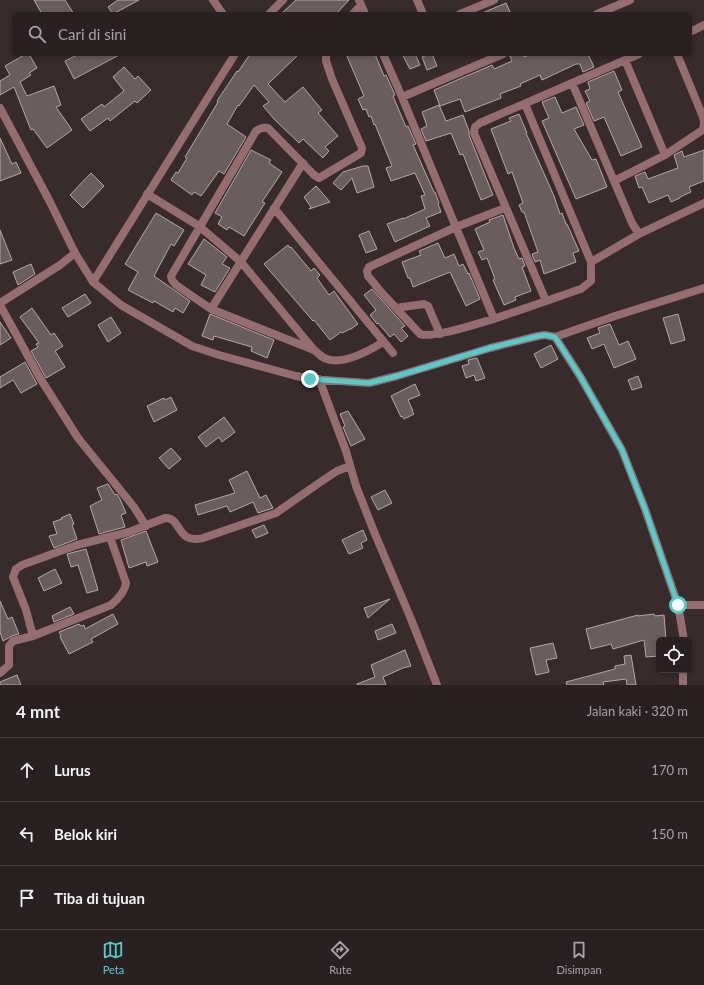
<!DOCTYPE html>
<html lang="id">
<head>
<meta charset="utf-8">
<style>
  :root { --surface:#292021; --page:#31282a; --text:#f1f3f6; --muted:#a5a3a5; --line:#453e3f; --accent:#53cdcb }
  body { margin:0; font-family:Lato,sans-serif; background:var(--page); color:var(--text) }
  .controls { position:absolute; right:12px; bottom:12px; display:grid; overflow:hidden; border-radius:6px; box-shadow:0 2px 6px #0003 }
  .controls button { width:36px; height:36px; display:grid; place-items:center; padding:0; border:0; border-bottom:1px solid var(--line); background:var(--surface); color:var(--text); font:20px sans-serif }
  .stop { position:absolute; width:12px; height:12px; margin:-9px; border:3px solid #53cdcb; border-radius:50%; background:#fff }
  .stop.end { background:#53cdcb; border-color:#fff; box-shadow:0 1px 4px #0008 }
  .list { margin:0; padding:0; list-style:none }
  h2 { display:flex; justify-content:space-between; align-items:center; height:52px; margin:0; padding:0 16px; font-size:17px }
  h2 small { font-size:13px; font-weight:400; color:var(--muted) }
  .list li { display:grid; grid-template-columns:26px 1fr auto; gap:12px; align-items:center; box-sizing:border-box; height:64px; padding:0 16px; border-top:1px solid var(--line) }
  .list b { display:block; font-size:15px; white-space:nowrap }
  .list em { font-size:13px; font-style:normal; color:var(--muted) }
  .icon { flex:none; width:22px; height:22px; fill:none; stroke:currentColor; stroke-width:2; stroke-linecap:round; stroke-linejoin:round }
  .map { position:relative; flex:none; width:704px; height:685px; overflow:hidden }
  .search { position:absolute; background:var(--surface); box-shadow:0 2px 6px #0003; left:12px; right:12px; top:12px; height:44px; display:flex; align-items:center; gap:10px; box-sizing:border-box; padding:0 14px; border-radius:6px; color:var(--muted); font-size:15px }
  .sheet { height:244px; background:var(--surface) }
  nav { display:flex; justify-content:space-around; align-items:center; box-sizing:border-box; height:56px; border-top:1px solid var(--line); background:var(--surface); font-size:11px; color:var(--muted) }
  nav a { display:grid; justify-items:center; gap:2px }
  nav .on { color:var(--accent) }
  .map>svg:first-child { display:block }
  .building { fill:#6a5d5e; stroke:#b6a7a8 }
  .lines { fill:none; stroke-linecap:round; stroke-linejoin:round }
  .street { stroke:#956d70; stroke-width:8 }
  .route { stroke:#53cdcb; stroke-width:5 }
</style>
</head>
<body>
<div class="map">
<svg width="704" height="685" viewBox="0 0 704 685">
  <rect width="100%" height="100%" fill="#372b2c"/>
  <path class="building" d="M34 0H65L74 14H42Z
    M118 0H139L113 14 108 7Z
    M296 0H349L336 14H281Z
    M506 3 510 12 504 14H480Z
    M26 54H29L37 68 29 73 31 75 20 82 27 96 54 86 61 105 56 107 72 130 47 148 33 129 31 130 14 87 0 95V81L10 75 5 66Z
    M79 54H121L74 79 65 61Z
    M250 54H299L268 84 285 102 303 87 322 110 318 113 338 136 325 147 329 151 323 158 303 139 299 143 274 119 263 106 269 102 254 85 239 106 238 105 227 124 246 137 224 174 219 171 201 196 194 192 192 195 171 180 176 172 178 173 187 158 185 157 218 102 217 101 237 71 238 72Z
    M346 54H375L384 76 386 75 395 95 393 96 406 127 408 126 416 144 413 145 434 192H435L439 203 438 204 441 212 426 218 430 226 395 242 387 224 403 218V219L425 209 421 196 425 195 415 173 391 181 386 168 392 166 375 124 374 125 371 116 369 117 366 109 363 110 358 99 364 96Z
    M402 54H415L420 65 410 69Z
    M429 54H432L437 66 427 70 422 57Z
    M509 54H523L524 57 532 54H588L594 67 583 72 580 64H576L542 80 540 75 520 84 521 86 500 94 501 98 465 112 460 99 440 106 434 90 492 65 494 69 512 61Z
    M124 67 135 79 138 76 151 90 137 103 135 101 110 121 108 118 90 131 81 119 102 104 104 107 124 91 113 77Z
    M614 71 622 90 618 92 642 147 621 156 604 117 594 121 586 103 590 101 585 91 590 89 588 82Z
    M555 97 562 113 576 107 584 125 574 129 592 160 596 159 607 187 576 199 542 121 549 118 542 102Z
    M439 105 446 121 463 115 469 131V135L493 195 481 200 463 154 460 155 451 133 426 141 421 129 427 126 422 112Z
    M519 114 527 133H526L554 196 560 214 562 213 566 224H567L579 251 573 253 576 262 544 274 540 260 535 262 532 254 538 252 524 212H522L519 205 523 203 512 172 508 174 491 129 511 121 509 118Z
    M0 138 12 164 16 162 21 173 0 181Z
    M251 150 271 160 269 163 282 172 262 202 265 203 244 236 229 227 227 230 218 224 222 217 215 213Z
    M704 150V181L689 187 691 192 680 197V198L671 202 668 195 649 203 642 187 639 188 635 176 645 172 648 179 678 168 674 155 682 151 684 157Z
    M363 166H368L374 187 357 193 352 178 341 190 333 183 343 172Z
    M91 173 104 186 83 208 70 195Z
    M316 186 330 202 309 209 311 207 304 197Z
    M156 213 184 230 174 246 171 244 154 276 190 301 183 313 175 308 173 312 154 301 153 303 128 290 138 272 125 264Z
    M503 215 514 248 519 259 522 258 525 266 522 267 531 291 515 297 516 300 504 305 493 280 495 279 487 258 482 260 478 252 484 250 475 229 490 222 489 220Z
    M0 230 12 260 0 264Z
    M369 231 377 249 366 253 359 235Z
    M204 239 227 257 222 264 230 268 215 292 201 285 206 275 188 264Z
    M438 243 445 258 454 254 459 266 463 264 468 274 469 273 480 299 466 306 450 272 413 287 410 278H408L402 262 421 255 419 251Z
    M288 245 290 248 291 247 311 271 314 268 320 275 317 278 329 295 334 291 358 324 351 329H350L342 333 341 332 330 340 314 320 313 321 264 264Z
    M31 264 35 274 18 285 13 272Z
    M372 289 405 326 401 328 408 336 401 342 394 334 390 337 378 323 377 324 370 315 376 310 364 295Z
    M85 294 91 303 68 317 62 308Z
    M32 308 51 335 54 333 63 346 55 351 65 367 46 378 31 351 38 347 36 344 39 343 20 317Z
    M210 314 274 340 267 358 251 351 252 347 214 336 213 340 202 336Z
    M678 314 685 340 671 344 663 318Z
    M111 317 121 333 108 342 98 325Z
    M0 322 11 338 0 345Z
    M610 324 619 345 628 341 636 359 614 368 604 344 592 349 587 338 600 333 598 328Z
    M551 345 558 359 541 368 534 354Z
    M477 358 485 378 476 381 474 375 466 378 462 366 469 364 468 360Z
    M25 362 37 384 21 393 13 380 0 388V377Z
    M638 376 642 387 632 390 628 380Z
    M415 384 420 395 408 400 413 411H412L414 414 404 419 402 416 401 417 391 396Z
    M171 397 177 410 154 422 147 406 164 398 165 400Z
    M348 411 365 439 351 446 343 427 345 426 340 414Z
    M224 417 235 432 222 442 219 437 206 447 198 437Z
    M171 448 181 459 169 469 159 458Z
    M247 471 260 498 266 495 273 508 258 513 253 502 230 512 227 506 198 515 195 505 235 493 229 480Z
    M108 484 115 495 117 494 120 499 126 513 121 515 125 527 99 534 90 506 102 500 97 488Z
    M385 490 392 503 378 510 371 497Z
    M70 514 74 524 72 525 77 539 54 548 49 536 57 534 53 522 62 519 61 518Z
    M264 525 268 533 256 538 252 530Z
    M363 530 367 540 361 543 363 548 349 554 342 540Z
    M146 531 158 562 147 566 146 562 129 568 121 540Z
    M86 549 98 590 87 593 78 565 71 567 67 554Z
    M55 569 62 583 44 591 38 578Z
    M390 599 368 618 364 608Z
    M0 601 8 619 12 617 19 634 12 636 3 641 0 632Z
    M70 607 74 614 54 622 52 616Z
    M113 614 118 624 91 639 93 642 69 654 60 637 61 636 59 632 79 624 81 626 84 625 85 629Z
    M654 614 655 616 664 615 666 640H659V656L646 657 644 640 613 649 611 644 591 649 586 629 638 615V616Z
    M392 624 396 633 378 640 375 631Z
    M553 643 557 658 546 660 549 672 536 675 530 648Z
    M405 650 411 666 403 668 383 677 386 685H357V684L375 677 371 665Z
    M631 655 636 685H627L626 679 603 682 604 685H567L566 682 615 669V666L625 664 624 656Z
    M17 675 21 685H0V682Z"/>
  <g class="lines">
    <path class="street" d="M213 0 223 14
      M359 0 365 14
      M417 0 423 14
      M269 14 283 0
      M353 14 361 5
      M460 14 494 0
      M597 14 630 0
      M690 32 704 25
      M383 54 402 97 494 319
      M677 54 703 117 704 122
      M625 60 665 155
      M572 83 632 223 639 234
      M402 97 503 54
      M0 108 50 202 75 253 93 282 121 305 192 346 219 355 296 376 310 379 369 383 397 376 490 348 538 336 545 335 555 337 580 376 622 450 645 509 678 605H704
      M614 181 665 155 701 131 703 129 704 124
      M147 194 199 226 241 262 314 350C318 353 322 358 327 359 343 365 369 351 383 342
      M274 208 393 353
      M505 208 456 227 369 267 367 271 368 276 381 292 420 334C438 342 556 297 581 289L591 281V262L525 104
      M591 262 639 234 704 203
      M93 282 235 54
      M546 301 474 133 475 127 480 123 639 54
      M0 303 60 265 75 253
      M0 305 40 378 78 438 134 507 146 526
      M396 308 424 304 428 306 440 334
      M211 309 303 163
      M555 337 615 316 704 288
      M314 350 211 309 176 285 172 280 171 276 256 131C260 128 263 127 268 128L314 175 319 178 361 153 362 148 332 79 326 61V54
      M319 379 346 451 356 486 375 534 411 619 437 685
      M678 605 684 640
      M33 636 111 605C118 599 125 592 126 583L110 537
      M0 673 9 665V646L13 641 33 636 26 610 13 577 16 569 22 565 77 545 129 532 165 518C182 517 176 545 203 538L276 513 319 483 337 471 350 466
      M683 685V670"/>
  </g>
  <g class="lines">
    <path class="route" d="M310 379 369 383 397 376 490 348 538 336 545 335 555 337 580 376 622 450 645 509 678 605"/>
  </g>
</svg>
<div class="controls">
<button><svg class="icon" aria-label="locate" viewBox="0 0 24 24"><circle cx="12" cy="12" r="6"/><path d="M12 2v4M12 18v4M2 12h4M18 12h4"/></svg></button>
</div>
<div class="stop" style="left:678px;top:605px"></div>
<div class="stop end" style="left:310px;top:379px"></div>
<div class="search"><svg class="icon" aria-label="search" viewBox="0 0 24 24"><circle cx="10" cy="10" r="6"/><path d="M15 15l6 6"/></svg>Cari di sini</div>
</div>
<section class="sheet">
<h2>4 mnt<small>Jalan kaki · 320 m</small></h2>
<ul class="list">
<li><svg class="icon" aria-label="ahead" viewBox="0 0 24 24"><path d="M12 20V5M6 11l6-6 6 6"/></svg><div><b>Lurus</b></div><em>170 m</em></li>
<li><svg class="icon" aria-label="left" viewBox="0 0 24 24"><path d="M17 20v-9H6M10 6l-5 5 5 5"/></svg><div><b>Belok kiri</b></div><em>150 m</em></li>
<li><svg class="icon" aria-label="arrive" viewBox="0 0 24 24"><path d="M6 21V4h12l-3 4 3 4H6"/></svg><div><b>Tiba di tujuan</b></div></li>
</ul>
</section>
<nav>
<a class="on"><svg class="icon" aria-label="map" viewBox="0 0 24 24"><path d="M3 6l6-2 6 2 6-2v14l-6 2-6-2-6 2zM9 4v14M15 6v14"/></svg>Peta</a>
<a><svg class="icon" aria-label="directions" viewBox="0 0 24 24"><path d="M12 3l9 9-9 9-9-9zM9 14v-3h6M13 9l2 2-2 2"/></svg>Rute</a>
<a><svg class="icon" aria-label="saved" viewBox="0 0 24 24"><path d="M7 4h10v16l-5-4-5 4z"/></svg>Disimpan</a>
</nav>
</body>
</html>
